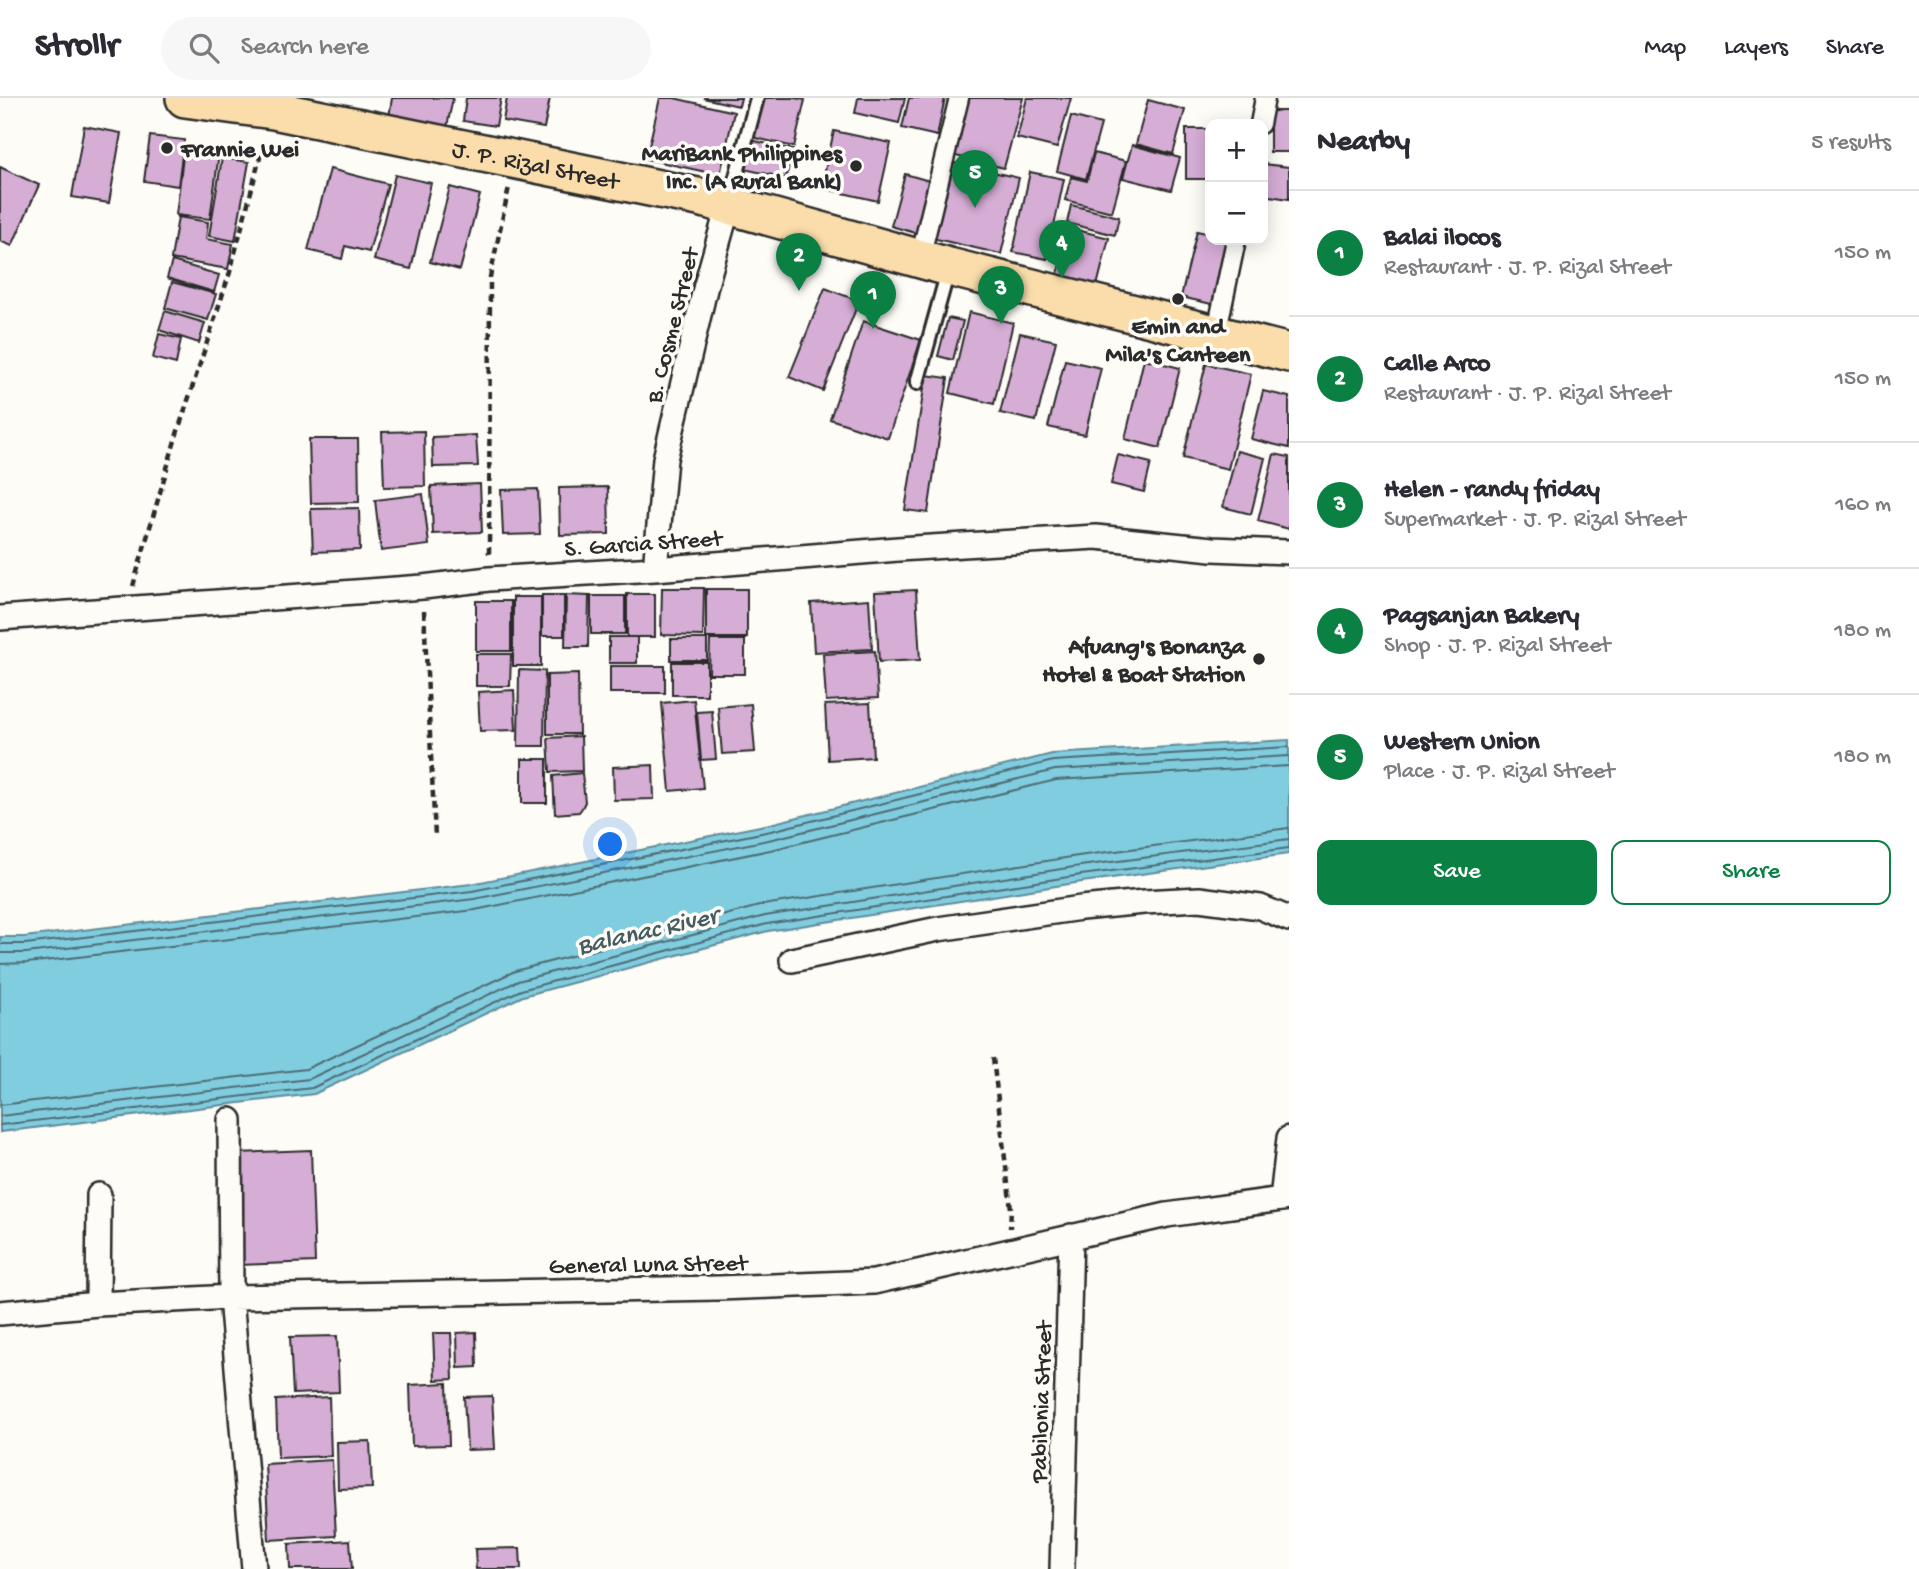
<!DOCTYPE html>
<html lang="en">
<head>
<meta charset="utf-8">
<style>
  :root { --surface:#fff; --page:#f7f7f7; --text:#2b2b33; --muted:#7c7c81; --line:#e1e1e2; --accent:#0b8043 }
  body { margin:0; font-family:"Gochi Hand",sans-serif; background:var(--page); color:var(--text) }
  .controls { position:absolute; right:21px; top:21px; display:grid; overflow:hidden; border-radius:14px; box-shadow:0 4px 18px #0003 }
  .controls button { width:63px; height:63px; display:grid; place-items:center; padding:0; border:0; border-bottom:2px solid var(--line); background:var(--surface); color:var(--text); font:35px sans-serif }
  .you { position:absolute; left:611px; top:747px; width:24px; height:24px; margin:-18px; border:5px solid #fff; border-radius:50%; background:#1a73e8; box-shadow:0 0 0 10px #1a73e833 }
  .badge { display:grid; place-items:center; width:46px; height:46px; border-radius:50%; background:var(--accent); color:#fff; font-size:23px; font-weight:700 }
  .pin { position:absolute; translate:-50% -58px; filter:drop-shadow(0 2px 4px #0008) }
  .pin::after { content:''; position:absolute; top:37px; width:24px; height:21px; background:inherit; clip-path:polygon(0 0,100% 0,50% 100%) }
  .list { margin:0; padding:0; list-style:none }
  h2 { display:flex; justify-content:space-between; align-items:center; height:91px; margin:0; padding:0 28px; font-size:30px }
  h2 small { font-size:23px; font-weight:400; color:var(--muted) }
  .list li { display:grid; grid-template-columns:46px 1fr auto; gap:21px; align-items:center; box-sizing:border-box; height:126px; padding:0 28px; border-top:2px solid var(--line) }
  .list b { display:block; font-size:26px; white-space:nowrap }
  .list p { margin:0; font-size:23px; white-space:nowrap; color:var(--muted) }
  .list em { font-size:23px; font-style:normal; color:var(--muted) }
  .actions { display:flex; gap:14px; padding:21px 28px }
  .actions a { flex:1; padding:16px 0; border:2px solid var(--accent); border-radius:14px; text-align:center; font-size:24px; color:var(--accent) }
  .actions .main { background:var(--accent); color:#fff }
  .icon { flex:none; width:38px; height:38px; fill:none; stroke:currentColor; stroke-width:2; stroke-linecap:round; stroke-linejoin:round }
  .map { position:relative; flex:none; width:1289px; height:1471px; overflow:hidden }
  header { display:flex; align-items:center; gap:42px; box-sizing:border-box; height:98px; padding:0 35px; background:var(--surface); border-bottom:2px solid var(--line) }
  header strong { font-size:33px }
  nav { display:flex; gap:38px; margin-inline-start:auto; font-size:24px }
  .search { width:490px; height:63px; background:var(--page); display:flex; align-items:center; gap:18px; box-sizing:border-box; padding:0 24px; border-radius:38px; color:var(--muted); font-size:26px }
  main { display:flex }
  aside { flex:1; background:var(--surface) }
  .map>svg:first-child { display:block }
  .water { fill:#81cde0; stroke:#5f8c98; stroke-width:2 }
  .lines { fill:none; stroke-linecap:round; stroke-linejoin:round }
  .shore { stroke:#4d6c73; stroke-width:2 }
  .building { fill:#d5add5; stroke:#2b2b2b; stroke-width:2 }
  .service-casing { stroke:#2b2b2b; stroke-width:18 }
  .pedestrian-casing { stroke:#2b2b2b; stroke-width:23 }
  .minor-casing { stroke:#2b2b2b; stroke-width:28 }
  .primary-casing { stroke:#2b2b2b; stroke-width:42 }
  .path { stroke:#2b2b2b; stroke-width:4.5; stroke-dasharray:7 5; stroke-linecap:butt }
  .service { stroke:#fdfcf7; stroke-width:12 }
  .pedestrian { stroke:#fdfcf7; stroke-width:18 }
  .minor { stroke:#fdfcf7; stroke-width:23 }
  .primary { stroke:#faddab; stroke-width:37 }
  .poi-dot { fill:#2b2b2b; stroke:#fdfcf7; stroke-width:2.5 }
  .labels { text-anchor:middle; stroke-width:7; stroke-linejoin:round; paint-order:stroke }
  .poi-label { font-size:24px; font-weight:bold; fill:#2b2b2b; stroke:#fdfcf7; text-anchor:end }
  .street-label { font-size:24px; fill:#2b2b2b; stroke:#fdfcf7 }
  .water-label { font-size:26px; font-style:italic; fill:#455c61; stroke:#fdfcf7 }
</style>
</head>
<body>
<header>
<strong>Strollr</strong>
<div class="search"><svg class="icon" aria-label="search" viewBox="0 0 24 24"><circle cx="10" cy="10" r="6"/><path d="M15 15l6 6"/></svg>Search here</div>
<nav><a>Map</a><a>Layers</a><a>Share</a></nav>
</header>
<main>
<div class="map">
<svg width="1289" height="1471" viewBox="0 0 1289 1471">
  <rect width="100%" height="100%" fill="#fdfcf7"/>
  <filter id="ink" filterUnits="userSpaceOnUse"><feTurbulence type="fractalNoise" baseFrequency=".0143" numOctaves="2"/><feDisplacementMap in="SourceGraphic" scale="14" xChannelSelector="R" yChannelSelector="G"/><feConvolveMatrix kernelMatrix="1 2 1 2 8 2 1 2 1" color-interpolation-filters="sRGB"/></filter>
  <g filter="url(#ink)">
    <path class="water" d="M1289 642V756L1082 784 768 833 523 898 314 996 0 1034V839H24L471 786 770 726 1052 656Z"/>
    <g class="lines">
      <path class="shore" d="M0 846H25L472 793 771 733 1053 663 1289 649
        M0 855H26L474 801 773 741 1055 672 1289 658
        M0 866 27 865 475 812 775 751 1056 682 1289 668
        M0 1007 306 971 515 873 763 807 1078 758 1289 730
        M0 1018 309 981 518 883 765 818 1080 768 1289 741
        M0 1027 312 990 521 892 767 826 1081 777 1289 750"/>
    </g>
    <path class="building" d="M392 0H453L447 29 389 19Z
      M466 0H501L496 28 463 23Z
      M507 0H550L544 30 503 23Z
      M660 0H674L734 14 720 77 646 61Z
      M703 0H741L739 8Z
      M761 0H795L805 2 794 49 752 39Z
      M858 0H905L899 25 855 15Z
      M909 0H945L937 38 902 30Z
      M967 0H1023L1004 70 952 57Z
      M1027 0H1071L1057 50 1017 40Z
      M1148 2 1185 12 1173 56 1136 46Z
      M1270 13H1289V54H1270Z
      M1071 18 1101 26 1086 81 1057 73Z
      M84 28 121 35 109 105 72 99Z
      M1186 31H1210V81H1186Z
      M834 33 891 45 878 103 821 90Z
      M150 38 184 42 178 88 144 83Z
      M751 42 793 52 786 80 744 71Z
      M1132 47 1180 60 1171 92 1123 80Z
      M184 50 219 55 210 121 176 117Z
      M1094 55 1126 63 1112 114 1065 102 1071 79 1087 83Z
      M222 60 249 64 235 143 209 138Z
      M950 64 1019 80 1001 156 932 140Z
      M1263 66 1289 69V101L1263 97Z
      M0 69 39 87 12 148 0 143Z
      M330 71 388 86 369 154 345 148 342 161 308 152Z
      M1030 74 1064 81 1047 161 1013 154Z
      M905 76 933 84 919 136 891 128Z
      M395 77 431 85 411 171 374 162Z
      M450 89 480 97 460 172 430 164Z
      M1071 107 1119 119 1115 137 1067 125Z
      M178 119 208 124 206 141 233 146 228 171 171 161Z
      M1069 130 1109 140 1097 188 1057 179Z
      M1197 133 1210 136V142H1231L1216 207 1181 199Z
      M172 163 219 177 214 194 167 180Z
      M172 184 216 196 208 222 165 210Z
      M825 190 859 203 823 293 789 279Z
      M165 213 205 225 199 245 159 232Z
      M969 214 1013 225 994 306 950 295Z
      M948 220 963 223 953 262 938 258Z
      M863 223 921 242 888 340 830 321Z
      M1020 235 1056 243 1036 323 1000 315Z
      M159 236 181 241 176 266 153 260Z
      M1144 261 1180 270 1160 350 1125 341Z
      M1065 262 1101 270 1085 337 1048 329Z
      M1206 266 1251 276 1228 371 1183 360Z
      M926 277 948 280 928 415 905 412Z
      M1263 293 1289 299V350L1251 341Z
      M424 333 425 388 384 389 382 334Z
      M476 337 478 368 433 369 432 339Z
      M309 341H358L359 404 311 405Z
      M1237 353 1265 360 1251 416 1223 409Z
      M1274 356 1289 359V431L1258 423Z
      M1118 357 1151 365 1144 394 1111 386Z
      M480 386 482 434 433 436 431 388Z
      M608 389 609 436 560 437 559 390Z
      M538 391 540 436 503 437 501 392Z
      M423 396 429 447 381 453 375 402Z
      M359 410 360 452 313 454 311 411Z
      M662 490H704L703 538 661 537Z
      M706 491H747V540H706Z
      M916 492 920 562 879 564 875 494Z
      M627 496H655V539H627Z
      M542 497H564V538H542Z
      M566 497 589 498 588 549H565Z
      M591 498H625V536H591Z
      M513 499H541V568H513Z
      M869 501 872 551 814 554 811 505Z
      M476 503H511V553H476Z
      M609 539H637V565H609Z
      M671 541H707V562H671Z
      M710 542H745V576H709Z
      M875 553 878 600 826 603 823 556Z
      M476 556H511L510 588H476Z
      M672 564H707V597H672Z
      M610 568H665V595H610Z
      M519 572 545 573 544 648H518Z
      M578 576 579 636H547V577Z
      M514 592 516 632 480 633 478 594Z
      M694 602 703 690 670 693 662 605Z
      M870 605 873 659 828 662 825 607Z
      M751 606 755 654 722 656 718 609Z
      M712 613 716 661 701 662 697 614Z
      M581 638 582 673 550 674 548 640Z
      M522 661H547V705H522Z
      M653 667 654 701 614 702 613 669Z
      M582 675 585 704 582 710 579 714 555 716 553 678Z
      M311 1052 315 1164 240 1167 236 1055Z
      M476 1234 477 1269 458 1270 457 1235Z
      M433 1235H451L453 1281 435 1282Z
      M337 1238 339 1294 293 1296 290 1239Z
      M447 1285 449 1347 412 1348 410 1287Z
      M492 1298 495 1351 467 1352 464 1299Z
      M329 1299 331 1358 278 1360 276 1302Z
      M370 1343 372 1390 338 1391 337 1344Z
      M332 1362 336 1438 269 1442 265 1366Z
      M350 1442 352 1471H290L289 1446Z
      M520 1450 521 1471H476L475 1451Z"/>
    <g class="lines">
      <defs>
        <path id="service" d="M729 105 757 0
          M917 285 948 173"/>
        <path id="pedestrian" d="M1260 26 1265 0
          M920 160 959 0
          M1216 237 1236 142"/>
        <path id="minor" d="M655 471 665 361 706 187 728 109
          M0 520 423 489 489 481 655 471 898 451 1096 439 1212 451 1289 454
          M792 862 938 831 1081 810 1144 804 1199 801 1260 809 1289 821
          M230 1022 231 1199 254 1471
          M1282 1101 1289 1040
          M98 1206 99 1097
          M0 1215 98 1206 231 1199 719 1190 874 1184 1167 1117 1289 1100
          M1062 1471 1071 1138"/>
        <g id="primary">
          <path id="s1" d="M185 0 273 12 703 100 949 169 1289 255"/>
        </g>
      </defs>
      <use href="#service" class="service-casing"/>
      <use href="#pedestrian" class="pedestrian-casing"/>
      <use href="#minor" class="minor-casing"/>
      <use href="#primary" class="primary-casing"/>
      <path class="path" d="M489 456 490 179 509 89
        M133 488 176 339 230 174 265 40
        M424 513 435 739
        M993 960 1011 1111 1010 1130"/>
      <use href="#service" class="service"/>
      <use href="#pedestrian" class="pedestrian"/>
      <use href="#minor" class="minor"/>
      <use href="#primary" class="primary"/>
    </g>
  </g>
  <g class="poi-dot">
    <circle cx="167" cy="50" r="7"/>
    <circle cx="856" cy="68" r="7"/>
    <circle cx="1178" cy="201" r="7"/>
    <circle cx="1259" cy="561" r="7"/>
  </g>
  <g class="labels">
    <g class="poi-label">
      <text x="181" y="58" text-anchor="start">Frannie Wei</text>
      <text x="842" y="62">MariBank Philippines<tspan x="842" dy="28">Inc. (A Rural Bank)</tspan></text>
      <text x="1178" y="235" text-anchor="middle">Emin and<tspan x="1178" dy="28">Mila's Canteen</tspan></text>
      <text x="1245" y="555">Afuang's Bonanza<tspan x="1245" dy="28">Hotel &amp; Boat Station</tspan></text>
    </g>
    <g class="street-label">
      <text dy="8" stroke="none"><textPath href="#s1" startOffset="357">J. P. Rizal Street</textPath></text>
      <text transform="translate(671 227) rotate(-76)" y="8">B. Cosme Street</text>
      <text transform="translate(643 444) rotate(-4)" y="8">S. Garcia Street</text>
      <text transform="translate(648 1165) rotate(-1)" y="8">General Luna Street</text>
      <text transform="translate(1040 1304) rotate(-88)" y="8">Pabilonia Street</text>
    </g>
    <g class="water-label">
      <text transform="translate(647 831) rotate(-13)" y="9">Balanac River</text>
    </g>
  </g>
</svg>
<div class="controls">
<button>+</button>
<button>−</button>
</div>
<div class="you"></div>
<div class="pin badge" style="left:873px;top:231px">1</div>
<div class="pin badge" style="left:799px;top:193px">2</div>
<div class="pin badge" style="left:1001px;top:226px">3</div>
<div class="pin badge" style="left:1062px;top:180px">4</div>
<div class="pin badge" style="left:975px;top:110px">5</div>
</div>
<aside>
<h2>Nearby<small>5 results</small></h2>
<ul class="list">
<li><span class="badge">1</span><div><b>Balai ilocos</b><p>Restaurant · J. P. Rizal Street</p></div><em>150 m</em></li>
<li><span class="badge">2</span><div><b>Calle Arco</b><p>Restaurant · J. P. Rizal Street</p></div><em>150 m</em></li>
<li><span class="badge">3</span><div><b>Helen - randy friday</b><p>Supermarket · J. P. Rizal Street</p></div><em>160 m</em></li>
<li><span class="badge">4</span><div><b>Pagsanjan Bakery</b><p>Shop · J. P. Rizal Street</p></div><em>180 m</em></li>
<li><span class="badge">5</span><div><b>Western Union</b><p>Place · J. P. Rizal Street</p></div><em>180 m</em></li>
</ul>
<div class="actions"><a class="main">Save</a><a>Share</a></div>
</aside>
</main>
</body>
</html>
